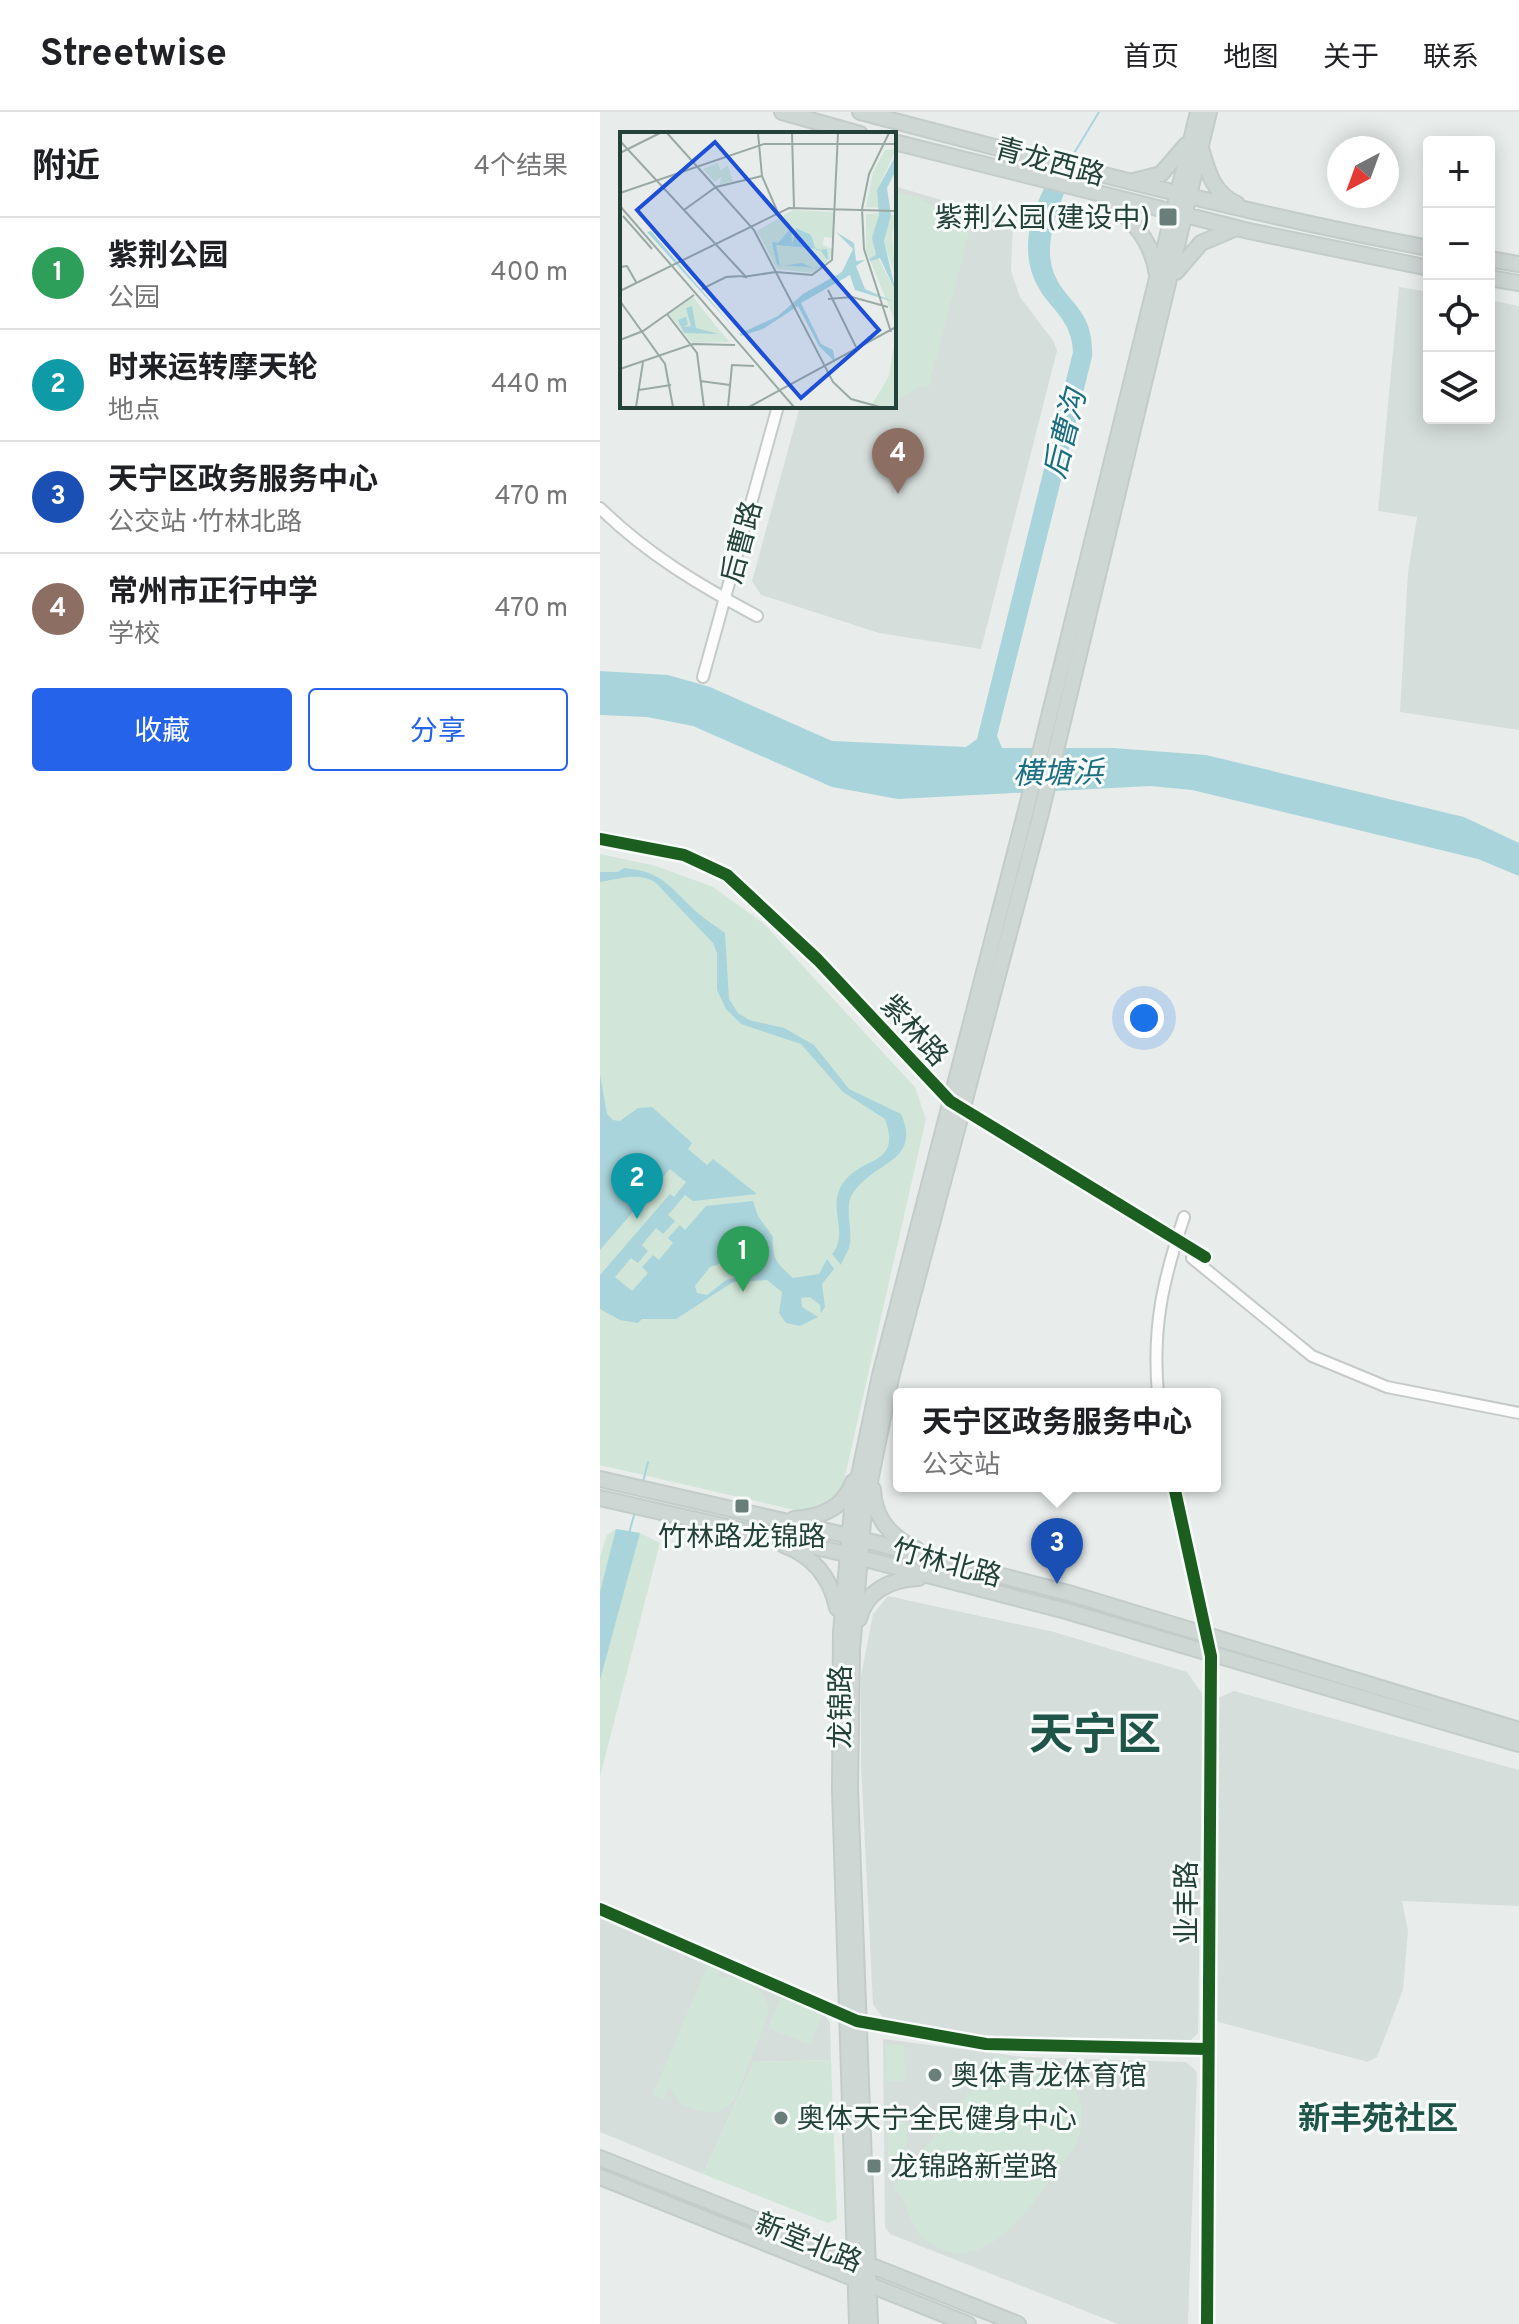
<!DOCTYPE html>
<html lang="zh">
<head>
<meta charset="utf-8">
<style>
  :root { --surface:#fff; --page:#f6f6f6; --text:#202124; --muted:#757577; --line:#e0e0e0; --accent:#2563eb }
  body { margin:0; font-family:Overpass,"Noto Sans SC",sans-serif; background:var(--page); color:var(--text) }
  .controls { position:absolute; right:24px; top:24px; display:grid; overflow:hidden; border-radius:8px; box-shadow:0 4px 20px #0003 }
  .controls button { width:72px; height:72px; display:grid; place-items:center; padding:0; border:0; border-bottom:2px solid var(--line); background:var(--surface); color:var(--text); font:40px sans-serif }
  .compass { position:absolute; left:727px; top:24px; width:72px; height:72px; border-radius:50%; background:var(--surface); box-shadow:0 4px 20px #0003; rotate:221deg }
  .you { position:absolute; left:544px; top:906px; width:28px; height:28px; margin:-20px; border:6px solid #fff; border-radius:50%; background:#1a73e8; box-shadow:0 0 0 12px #1a73e833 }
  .badge { display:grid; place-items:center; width:52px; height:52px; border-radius:50%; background:var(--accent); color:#fff; font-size:26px; font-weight:700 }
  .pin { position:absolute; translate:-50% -66px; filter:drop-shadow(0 2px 4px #0008) }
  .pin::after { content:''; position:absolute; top:42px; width:28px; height:24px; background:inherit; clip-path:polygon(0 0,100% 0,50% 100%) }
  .popup { position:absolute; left:293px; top:1276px; width:328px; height:104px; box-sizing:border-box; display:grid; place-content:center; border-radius:8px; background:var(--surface); filter:drop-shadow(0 2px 6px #0005); font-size:26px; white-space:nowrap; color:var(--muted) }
  .popup b { font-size:30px; color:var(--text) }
  .popup::after { content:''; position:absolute; left:50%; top:100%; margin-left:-16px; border:16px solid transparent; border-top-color:var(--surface) }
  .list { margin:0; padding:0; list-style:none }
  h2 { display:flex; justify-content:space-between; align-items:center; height:104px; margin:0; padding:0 32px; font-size:34px }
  h2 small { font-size:26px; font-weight:400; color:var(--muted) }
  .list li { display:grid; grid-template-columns:52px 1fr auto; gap:24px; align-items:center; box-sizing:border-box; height:112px; padding:0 32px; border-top:2px solid var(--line) }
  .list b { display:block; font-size:30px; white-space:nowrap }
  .list p { margin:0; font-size:26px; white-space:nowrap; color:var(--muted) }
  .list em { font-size:26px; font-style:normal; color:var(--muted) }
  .actions { display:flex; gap:16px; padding:24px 32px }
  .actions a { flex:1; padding:18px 0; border:2px solid var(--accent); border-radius:8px; text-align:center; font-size:28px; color:var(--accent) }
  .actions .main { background:var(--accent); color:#fff }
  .icon { flex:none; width:44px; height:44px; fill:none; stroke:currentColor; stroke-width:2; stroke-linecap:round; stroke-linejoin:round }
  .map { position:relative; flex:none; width:919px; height:2212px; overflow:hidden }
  header { display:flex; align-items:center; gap:48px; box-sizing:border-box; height:112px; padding:0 40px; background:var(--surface); border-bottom:2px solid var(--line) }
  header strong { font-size:38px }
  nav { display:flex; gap:44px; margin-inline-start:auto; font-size:28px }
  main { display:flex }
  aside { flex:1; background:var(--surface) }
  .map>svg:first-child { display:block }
  .built { fill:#d6dedb }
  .green { fill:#d1e6d8 }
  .water { fill:#a9d4db; fill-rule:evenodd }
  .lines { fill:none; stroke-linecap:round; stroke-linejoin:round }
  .stream { stroke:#a9d4db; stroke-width:2 }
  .minor-casing { stroke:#c5cac8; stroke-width:14 }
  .major-casing { stroke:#c3ccc9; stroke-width:18 }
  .minor { stroke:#fcfcfc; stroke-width:10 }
  .major { stroke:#cfd7d5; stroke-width:14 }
  .cycleway-casing { stroke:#f7fbf9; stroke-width:17 }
  .cycleway { stroke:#1b5e20; stroke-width:12 }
  .poi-dot { fill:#697e78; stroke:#f7fbf9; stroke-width:3 }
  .labels { text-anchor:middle; stroke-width:6; stroke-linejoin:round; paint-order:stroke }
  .street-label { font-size:28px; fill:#24423a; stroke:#f7fbf9 }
  .poi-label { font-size:28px; fill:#24423a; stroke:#f7fbf9; text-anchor:start }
  .water-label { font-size:30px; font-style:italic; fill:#1c6f80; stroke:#f7fbf9 }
  .quarter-label { font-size:32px; font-weight:bold; fill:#1f5548; stroke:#f7fbf9 }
  .town-label { font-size:44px; font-weight:bold; fill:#1f5548; stroke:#f7fbf9 }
  .inset-road { fill:none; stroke:#9aa9a4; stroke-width:2 }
  .view { fill:#1d4ed8; fill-opacity:0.15; stroke:#1d4ed8; stroke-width:4 }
  .inset-edge { fill:none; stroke:#24423a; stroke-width:4 }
</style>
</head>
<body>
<header>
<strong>Streetwise</strong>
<nav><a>首页</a><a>地图</a><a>关于</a><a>联系</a></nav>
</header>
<main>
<aside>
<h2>附近<small>4个结果</small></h2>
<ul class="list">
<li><span class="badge" style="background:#2e9e5b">1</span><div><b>紫荆公园</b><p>公园</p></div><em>400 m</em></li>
<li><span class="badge" style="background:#0f9aa8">2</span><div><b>时来运转摩天轮</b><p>地点</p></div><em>440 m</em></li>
<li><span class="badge" style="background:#1a4fb4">3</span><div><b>天宁区政务服务中心</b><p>公交站 · 竹林北路</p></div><em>470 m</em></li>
<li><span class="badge" style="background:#8d6e63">4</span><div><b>常州市正行中学</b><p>学校</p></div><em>470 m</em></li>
</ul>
<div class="actions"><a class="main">收藏</a><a>分享</a></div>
</aside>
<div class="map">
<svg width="919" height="2212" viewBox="0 0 919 2212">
  <rect width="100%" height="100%" fill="#e8edeb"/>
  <path class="built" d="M294 74 413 109 411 159 420 185 454 230 457 239 381 537 279 521 161 483 152 469 200 294H294Z
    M799 175 829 180V306H889V188L919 194V618L800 600 808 460 817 405 778 399Z
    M288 1484 454 1520 587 1560 603 1583 598 1921 588 1931 372 1925 282 1905 273 1892 261 1653V1564L273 1502Z
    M634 1579 919 1658V1794L802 1789 808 1818 803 1878 777 1945 768 1950 615 1909 618 1586Z
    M0 1804 223 1899 230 1911 231 1948 154 1950 103 2062 0 2020Z
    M283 1927 424 1945 586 1950 597 1960 588 2212H518L290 2122 285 2115Z"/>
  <path class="green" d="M298 81C337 85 340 110 370 117L328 276 321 274 294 290V82Z
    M0 742 56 754 113 775 163 811 315 975 326 1007 243 1373C229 1392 222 1398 199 1399L0 1353Z
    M16 1417 40 1421 60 1431 0 1665V1445L7 1423Z
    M108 1852 120 1857 117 1865C143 1863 165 1873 169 1901L135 1987 128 1995 118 2000 96 1999 80 1991 69 1975 64 1987 53 1983Z
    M182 1882 224 1899 210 1933 168 1916Z
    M286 1933H304L305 1969H286Z
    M399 1942C409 1950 422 1944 435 1948 478 1960 492 1997 474 2036 442 2076 386 2178 325 2127 307 2113 310 2089 294 2076Z
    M231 1948 237 2107 228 2111 103 2062 154 1950Z
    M288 2010H306L307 2046H288Z"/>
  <path class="water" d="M464 38 479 43C468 75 445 117 451 151 459 190 495 192 492 245L397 624 402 636H513L606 643 864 705 919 731V764L878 747 592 678 550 674 298 687 232 675 93 614 47 605 0 603V559L68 563 110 575 232 629 366 635 377 627 473 240C472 216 461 205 446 187 408 137 438 86 464 38Z
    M24 756C66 760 70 777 99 802 107 809 116 814 125 821L129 887 138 901 149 908 184 916 214 933 249 977 301 1002C322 1050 274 1049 253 1081 243 1095 254 1119 249 1136 247 1141 243 1147 241 1153L232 1142C249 1122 229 1099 240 1076 258 1042 303 1057 285 1007L243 980 201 932 141 912 126 897 117 878V841L113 831 55 770C37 760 20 767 0 770V760H18Z
    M0 962 7 1002 13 1008 20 1009 38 996 52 995 92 1031 88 1037 107 1053 113 1047 157 1082 93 1089 85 1083 68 1103 75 1109 63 1122 56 1116 42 1133 48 1139 38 1151 31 1146 15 1165 32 1179 48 1161 42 1155 53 1143 59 1148 73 1131 68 1126 80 1113 85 1118 106 1094 153 1089 158 1104 173 1125C171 1146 178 1153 193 1166L219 1162 227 1147 234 1157 222 1172 225 1195 221 1201 220 1193 210 1185 201 1186 202 1195 218 1205 200 1214 186 1211 179 1201 182 1180 167 1168 133 1170 76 1207H42L38 1211 20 1208 0 1197V1163L70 1082 74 1085 86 1070 70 1057 0 1138ZM137 1146 148 1156 146 1163 126 1168 107 1183 97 1181 95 1174 110 1155Z
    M16 1417 40 1421 0 1568V1480Z"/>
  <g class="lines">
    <path class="stream" d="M473 43 499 0
      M43 1370 48 1350
      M29 1421 35 1400"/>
    <defs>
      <path id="minor" d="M0 396C47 442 99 473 157 504
        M103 565 178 294
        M0 727 84 743 127 763 218 848 350 989 605 1145
        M592 1146 712 1244 787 1275 919 1301
        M558 1282C552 1215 563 1168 584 1105
        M574 1374 611 1544 607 2212
        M0 1797 257 1909 386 1932 607 1937"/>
      <path id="major" d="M182 0 260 22
        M260 0C449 49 637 100 829 136
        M294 30 649 119 829 156
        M602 39C608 61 614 82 637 92
        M534 69 561 62 586 33
        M505 90C535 107 552 130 557 163
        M889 147 919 152
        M576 160 601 131 634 117
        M889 166 919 171
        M0 1367 249 1424 472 1482 919 1618
        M273 1377C274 1405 290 1425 316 1437
        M0 1386 246 1442 466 1499 919 1632
        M194 1407C221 1405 243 1397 253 1370
        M184 1433C213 1444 231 1466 237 1496
        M259 1507C266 1478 292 1467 319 1466
        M0 2046 418 2212
        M0 2065 368 2212
        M257 2212 240 1678 241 1520 252 1397 280 1263 426 698 598 0
        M270 2212 250 1676 252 1538 264 1399 291 1266 441 701 609 0"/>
    </defs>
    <use href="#minor" class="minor-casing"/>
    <use href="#major" class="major-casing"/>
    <use href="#minor" class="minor"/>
    <use href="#major" class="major"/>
    <defs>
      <path id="cycleway" d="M0 727 84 743 127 763 218 848 350 989 605 1145
        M574 1374 611 1544 607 2212
        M0 1797 257 1909 386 1932 607 1937"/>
    </defs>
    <use href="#cycleway" class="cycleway-casing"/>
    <use href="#cycleway" class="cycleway"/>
  </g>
  <g class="poi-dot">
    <rect x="558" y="95" width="20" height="20" rx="4"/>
    <rect x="134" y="1386" width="16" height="16" rx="4"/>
    <circle cx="335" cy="1963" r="8"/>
    <circle cx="181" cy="2006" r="8"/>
    <rect x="266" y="2046" width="16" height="16" rx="4"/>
  </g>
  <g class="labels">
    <g class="street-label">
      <text transform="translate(450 49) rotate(15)" y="10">青龙西路</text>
      <text transform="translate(141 430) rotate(-75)" y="10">后曹路</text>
      <text transform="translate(315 918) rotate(48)" y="10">紫林路</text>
      <text transform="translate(347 1450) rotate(15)" y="10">竹林北路</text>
      <text transform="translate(240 1595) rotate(-90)" y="10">龙锦路</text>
      <text transform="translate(586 1791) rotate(-90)" y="10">业丰路</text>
      <text transform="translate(209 2130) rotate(22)" y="10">新堂北路</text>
    </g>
    <g class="poi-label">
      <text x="550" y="115" text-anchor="end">紫荆公园(建设中)</text>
      <text x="142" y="1434" text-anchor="middle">竹林路龙锦路</text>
      <text x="351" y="1973">奥体青龙体育馆</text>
      <text x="197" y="2016">奥体天宁全民健身中心</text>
      <text x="290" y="2064">龙锦路新堂路</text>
    </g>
    <g class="water-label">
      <text transform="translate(465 322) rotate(-76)" y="10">后曹沟</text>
      <text transform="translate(458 661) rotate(-1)" y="10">横塘浜</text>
    </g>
    <g class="quarter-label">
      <text x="778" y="2017">新丰苑社区</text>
    </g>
    <g class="town-label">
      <text x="495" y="1637">天宁区</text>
    </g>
  </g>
  <g transform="translate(20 20)">
    <rect width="276" height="276" fill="#e8edeb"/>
    <path d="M276 17 257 58 260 76 246 75 253 40 265 18ZM98 31 100 38 108 34 113 49 99 53 102 44 95 50 83 37ZM173 78 213 80V106L204 105 203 113 213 117 210 127 192 141 157 137 137 99ZM259 81 254 118 276 160V192L246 118V82ZM268 83H276L272 102 276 147 264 111ZM73 165 96 194 110 210 72 211 49 182ZM276 201V275H269L252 272 269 244Z" fill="#d1e6d8"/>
    <path d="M276 23V38L267 56 271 83 264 109 276 160 260 126 251 129 249 127 256 123 252 106 259 83 257 58ZM171 96 172 113 176 96 191 103 196 118 207 117 208 126 201 136 157 133 152 110 158 111ZM156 113 200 117 207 128 197 137 182 131 160 134ZM31 99 119 202 158 184 183 162 222 140 233 117 216 100 234 111 236 129 245 128 236 134 245 157 274 170 235 158 230 143 181 171 201 212 213 218 215 230 199 214 178 174 143 197 121 204 27 100ZM72 174 76 196 99 202 64 201 58 188 66 185 68 192 63 195 71 194 66 176Z" fill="#a9d4db" fill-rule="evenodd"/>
    <path class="inset-road" d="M47 1 134 98 213 250 231 267 260 275M138 1 142 44 158 81M172 1 174 76M269 1 249 42 242 77 244 117 271 200M0 9 127 146M0 21 40 1M0 61 144 12H276M0 74 174 275M64 78 96 55 142 44M3 84 32 117M0 135 7 134 16 150M123 145 156 140 192 143 212 128 218 1M82 157 106 145 123 144M208 158 236 215M0 159 169 76 276 79M208 167 232 165 268 175M0 169 45 232 53 275M47 182 77 221 84 275M0 208 23 199 74 163M0 237 73 212 115 213M80 249 110 253M19 258 51 253M16 275 23 230M108 275 112 233 134 234M129 275 276 195"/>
    <path class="view" d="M95 10 259 198 181 266 17 78Z"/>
    <rect width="276" height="276" class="inset-edge"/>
  </g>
</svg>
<div class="controls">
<button>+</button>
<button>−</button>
<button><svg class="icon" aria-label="locate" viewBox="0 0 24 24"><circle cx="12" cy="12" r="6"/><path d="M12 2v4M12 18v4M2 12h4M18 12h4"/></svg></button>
<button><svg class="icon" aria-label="layers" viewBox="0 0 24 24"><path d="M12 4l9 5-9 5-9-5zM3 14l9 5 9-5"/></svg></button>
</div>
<svg class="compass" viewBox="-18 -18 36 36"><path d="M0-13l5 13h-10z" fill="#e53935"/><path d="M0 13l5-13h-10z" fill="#757577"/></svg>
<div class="you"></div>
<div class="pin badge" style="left:143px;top:1180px;background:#2e9e5b">1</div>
<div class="pin badge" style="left:37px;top:1107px;background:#0f9aa8">2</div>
<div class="pin badge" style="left:457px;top:1472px;background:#1a4fb4">3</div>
<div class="popup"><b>天宁区政务服务中心</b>公交站</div>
<div class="pin badge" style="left:298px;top:382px;background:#8d6e63">4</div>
</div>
</main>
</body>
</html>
